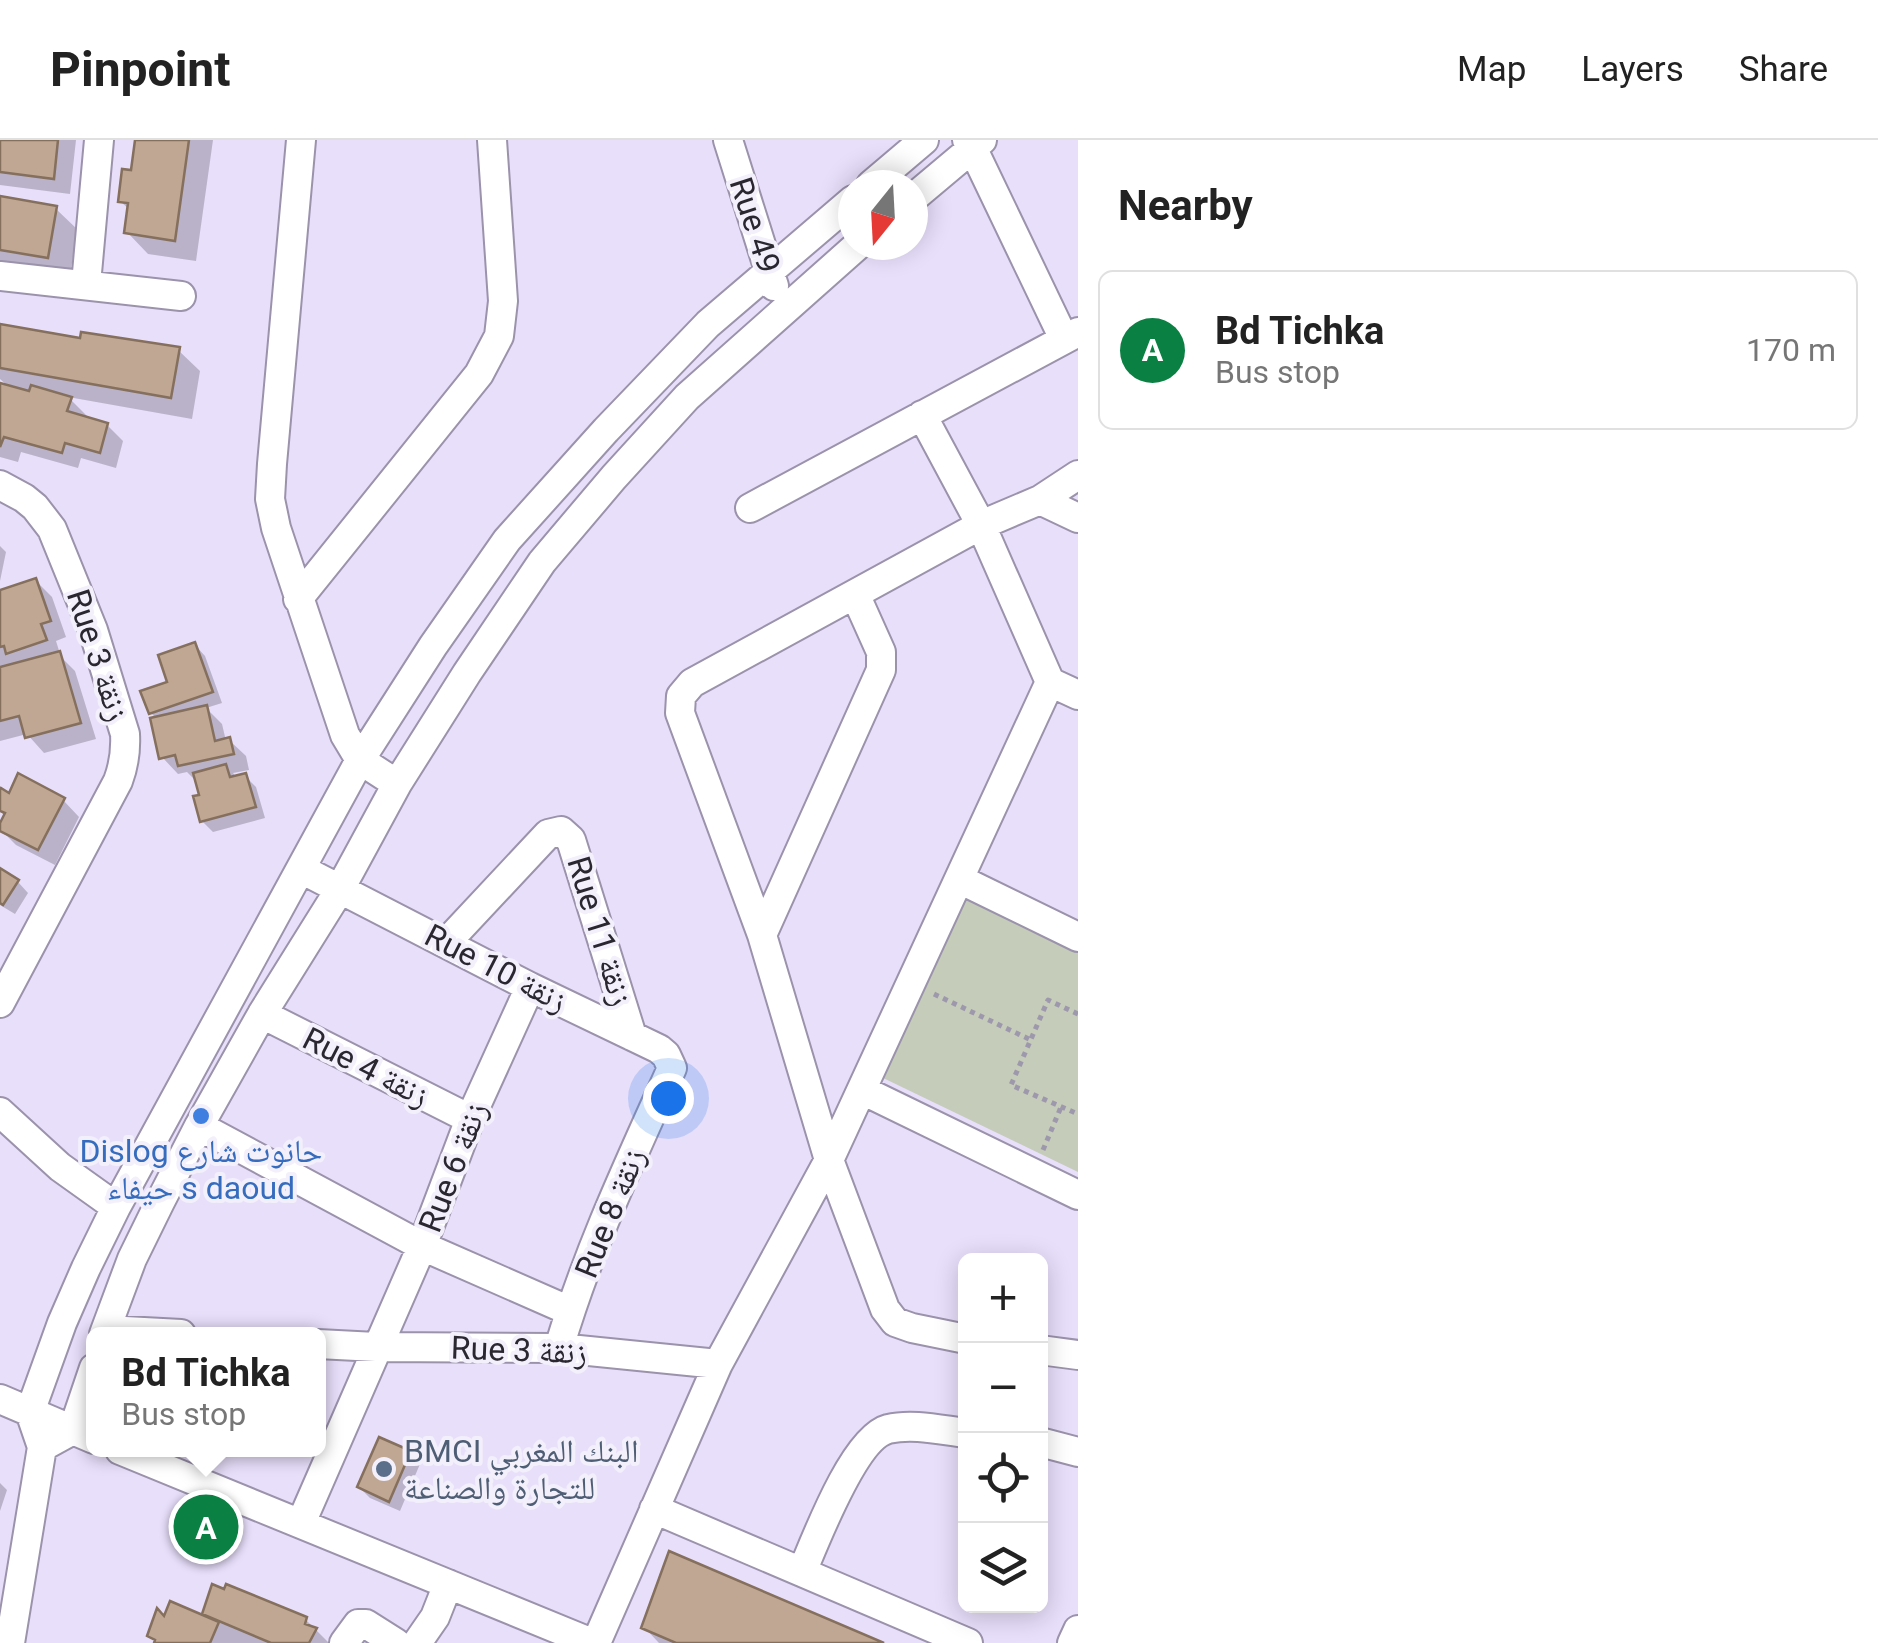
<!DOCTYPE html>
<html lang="en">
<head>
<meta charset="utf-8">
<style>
  :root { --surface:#fff; --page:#f6f6f6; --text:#222; --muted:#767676; --line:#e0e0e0; --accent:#0b8043 }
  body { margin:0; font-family:Roboto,"Noto Naskh Arabic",sans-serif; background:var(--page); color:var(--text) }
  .controls { position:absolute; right:30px; bottom:30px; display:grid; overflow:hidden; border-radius:15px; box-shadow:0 5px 25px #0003 }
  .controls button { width:90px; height:90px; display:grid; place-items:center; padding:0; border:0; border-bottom:2px solid var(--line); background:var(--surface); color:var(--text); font:50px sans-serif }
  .compass { position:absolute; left:838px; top:30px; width:90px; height:90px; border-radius:50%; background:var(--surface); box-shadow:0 5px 25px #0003; rotate:198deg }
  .you { position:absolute; left:668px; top:958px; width:35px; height:35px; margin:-25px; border:8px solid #fff; border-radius:50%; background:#1a73e8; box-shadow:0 0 0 15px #1a73e833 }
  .badge { display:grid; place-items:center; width:65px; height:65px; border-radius:50%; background:var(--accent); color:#fff; font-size:32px; font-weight:700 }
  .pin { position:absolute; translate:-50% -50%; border:5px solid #fff; box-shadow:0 2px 10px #0006 }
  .popup { position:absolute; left:86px; top:1187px; width:240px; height:130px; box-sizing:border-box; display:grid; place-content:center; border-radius:15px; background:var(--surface); filter:drop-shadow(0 2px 8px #0005); font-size:32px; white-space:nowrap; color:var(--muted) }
  .popup b { font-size:38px; color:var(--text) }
  .popup::after { content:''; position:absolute; left:50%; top:100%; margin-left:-20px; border:20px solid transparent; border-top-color:var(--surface) }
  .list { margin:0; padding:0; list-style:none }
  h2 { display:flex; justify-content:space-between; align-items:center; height:130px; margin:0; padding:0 40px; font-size:42px }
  h2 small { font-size:32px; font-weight:400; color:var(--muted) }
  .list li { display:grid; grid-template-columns:65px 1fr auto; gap:30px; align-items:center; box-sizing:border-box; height:160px; margin:0 20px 20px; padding:0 20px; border:2px solid var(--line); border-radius:15px }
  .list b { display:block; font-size:38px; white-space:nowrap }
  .list p { margin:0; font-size:32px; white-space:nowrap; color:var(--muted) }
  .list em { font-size:32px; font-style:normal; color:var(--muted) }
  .icon { flex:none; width:55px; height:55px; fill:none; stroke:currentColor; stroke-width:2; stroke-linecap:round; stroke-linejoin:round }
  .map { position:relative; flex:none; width:1078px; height:1503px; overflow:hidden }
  header { display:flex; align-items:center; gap:60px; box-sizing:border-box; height:140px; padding:0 50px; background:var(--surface); border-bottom:2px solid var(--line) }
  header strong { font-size:48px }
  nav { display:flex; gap:55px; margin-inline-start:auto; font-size:35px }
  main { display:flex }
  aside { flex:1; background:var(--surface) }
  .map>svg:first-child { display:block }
  .green { fill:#c5ccb9 }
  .shadow { fill:#0003 }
  .building { fill:#bfa793; stroke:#856f5d; stroke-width:2.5 }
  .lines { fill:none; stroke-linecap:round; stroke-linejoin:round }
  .street-casing { stroke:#9b92ac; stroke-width:32 }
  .path { stroke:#9e98ad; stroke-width:5; stroke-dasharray:5 5; stroke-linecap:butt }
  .street { stroke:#fff; stroke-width:28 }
  .shop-dot { fill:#3f7fe0; stroke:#f3effb; stroke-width:4 }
  .service-dot { fill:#5c6f8a; stroke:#f3effb; stroke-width:4 }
  .labels { text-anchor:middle; stroke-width:8; stroke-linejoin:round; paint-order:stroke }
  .street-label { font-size:32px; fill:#2a2731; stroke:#f3effb }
  .shop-label { font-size:32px; fill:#366cbe; stroke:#f3effb }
  .service-label { font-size:32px; fill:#4e5e75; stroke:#f3effb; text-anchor:start }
</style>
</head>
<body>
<header>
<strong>Pinpoint</strong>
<nav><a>Map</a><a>Layers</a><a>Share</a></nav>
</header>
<main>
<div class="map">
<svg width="1078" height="1503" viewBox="0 0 1078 1503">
  <rect width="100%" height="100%" fill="#e8dffb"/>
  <path class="green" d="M966 757 1078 812V1032L879 936Z"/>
  <path class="shadow" d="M0 0H76L70 54 0 45Z
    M138 0H213L196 121 148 114 127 92 130 70 120 61 133 33Z
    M0 59 56 69 78 90 69 139 0 126Z
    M0 186 82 201 178 210 200 231 192 279 68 257 87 276 86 279 107 285 123 301 116 328 81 318 78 328 21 312 18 322 0 317V247L10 248 0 239Z
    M0 406 6 412 0 441Z
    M35 440 52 457 66 497 56 501 61 517 75 531 96 599 44 613 27 594 0 601V453Z
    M195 505 205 516 222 563 206 568 222 584 226 601 229 600 246 616 249 630 233 633 237 638 245 636 256 647 265 678 213 692 202 681V657L197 642 187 632 178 634 162 617 157 579 151 573Z
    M0 656 63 660 79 677 55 725 16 705 0 689 6 677 0 671Z
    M0 731 18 742 28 753 15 774 0 765Z
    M410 1314 420 1324 400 1371 370 1358 359 1347Z
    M0 1343 7 1350 0 1371Z
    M213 1447 305 1479 329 1503H157L149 1496 165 1479 203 1478Z
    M644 1487 878 1503H659Z"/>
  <path class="building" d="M0 0H58L54 39 0 32Z
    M135 0H189L175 101 124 93 128 63 118 62 122 29 131 30Z
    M0 56 57 66 48 118 0 110Z
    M0 184 80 198 81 192 180 207 171 258 0 228Z
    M0 243 29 251 31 245 72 257 67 271 108 283 100 313 65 303 62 313 4 297 0 307Z
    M36 438 51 481 41 484 47 500 6 514 4 506 0 507V450Z
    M195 502 213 552 149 574 140 551 167 542 158 515Z
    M60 511 81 583 25 598 19 576 0 581V527Z
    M207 565 215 601 230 597 234 614 178 626 175 615 159 619 150 578Z
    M226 624 230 637 246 633 256 667 200 682 193 656 199 655 193 633Z
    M18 633 65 658 38 710 0 691V683L5 673 0 671V650L1 648 9 653Z
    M0 728 19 740 3 765 0 763Z
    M379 1297 411 1311 389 1362 357 1347Z
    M669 1411 884 1503H676L641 1488Z
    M212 1444 224 1449 226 1444 307 1477 305 1484 317 1488 309 1503H271L202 1474Z
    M170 1461 219 1482 210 1503H154L155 1500 147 1496 157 1468 164 1476Z"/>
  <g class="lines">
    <defs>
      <path id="street" d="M301 0 272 324 270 359 276 388 345 595 360 620 397 644
        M728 0 774 146
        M967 0 972 7 1064 199
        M871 45 924 0
        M913 58 982 0
        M0 136 181 156
        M86 144 99 0
        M922 275 981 385 1050 542 1078 555
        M0 345 24 358 35 367 52 389 93 490 125 594C126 611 124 625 118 641L0 863
        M1040 360 1078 378
        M750 368 1078 192
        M298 459 479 234 499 196 503 161 492 0
        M301 729 530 847 659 909 666 915 672 928C631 1019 587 1112 559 1208
        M959 739 1078 797
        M762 795 881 530V512L855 454
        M446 803 548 694 561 691 571 700 632 896
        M262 874 470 979
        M862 950 1078 1055
        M0 972 60 1027 116 1067
        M199 986 422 1106 570 1171
        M106 1190 181 1194
        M104 1194 132 1119 160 1062 199 986 262 874 340 749 397 644 467 533 542 422 614 337 687 257 858 105
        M966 1199 912 1188 895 1182 885 1169 829 1020 762 795 680 573 681 556 692 543 981 385 1040 360 1078 335
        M318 1204 376 1207 559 1208 718 1224
        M1040 1210 1078 1215
        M0 1259 94 1299
        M1040 1302 1078 1312
        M42 1307 73 1290 94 1228
        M120 1310 592 1503
        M654 1369 968 1503
        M301 1383 422 1106 470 979 530 847
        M802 1432C816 1399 854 1298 888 1289 913 1283 941 1290 966 1293
        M10 1503 42 1307 30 1272 62 1183 86 1128 116 1067 360 620 433 506 507 400 606 290 708 184 853 60
        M344 1503 358 1484H366L396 1503
        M417 1503 435 1477 448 1444
        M596 1503 718 1224 829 1020 1050 542
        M1072 1503 1078 1490"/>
    </defs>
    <use href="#street" class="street-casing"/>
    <path class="path" d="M934 854 1031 900
      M1078 874 1048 860 1011 945 1078 974
      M1043 1010 1061 967"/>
    <use href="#street" class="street"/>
  </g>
  <circle class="shop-dot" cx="201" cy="976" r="10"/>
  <circle class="service-dot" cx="384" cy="1329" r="10"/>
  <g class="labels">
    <g class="street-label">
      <text transform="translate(755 85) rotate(72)" y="11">Rue 49</text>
      <text transform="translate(98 515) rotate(72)" y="11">Rue 3 زنقة</text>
      <text transform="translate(600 791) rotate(73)" y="11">Rue 11 زنقة</text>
      <text transform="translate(496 828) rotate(27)" y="11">Rue 10 زنقة</text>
      <text transform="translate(366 927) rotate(27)" y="11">Rue 4 زنقة</text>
      <text transform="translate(453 1027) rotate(-69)" y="11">Rue 6 زنقة</text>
      <text transform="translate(610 1073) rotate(-68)" y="11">Rue 8 زنقة</text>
      <text transform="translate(519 1210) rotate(2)" y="11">Rue 3 زنقة</text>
    </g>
    <g class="shop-label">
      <text x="201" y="1022">Dislog حانوت شارع<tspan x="201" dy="37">حيفاء s daoud</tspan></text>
    </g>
    <g class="service-label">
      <text x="404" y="1322">BMCI البنك المغربي<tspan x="404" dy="37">للتجارة والصناعة</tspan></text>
    </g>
  </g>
</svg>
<div class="controls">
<button>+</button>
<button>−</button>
<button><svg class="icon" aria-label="locate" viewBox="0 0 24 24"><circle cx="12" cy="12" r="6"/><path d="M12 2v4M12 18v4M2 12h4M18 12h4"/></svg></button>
<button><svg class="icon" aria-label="layers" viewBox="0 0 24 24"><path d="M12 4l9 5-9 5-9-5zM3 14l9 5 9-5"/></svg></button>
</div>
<svg class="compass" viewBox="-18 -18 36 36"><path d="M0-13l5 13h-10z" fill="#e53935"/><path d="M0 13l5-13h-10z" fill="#767676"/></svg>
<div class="you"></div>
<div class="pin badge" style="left:206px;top:1387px">A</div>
<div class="popup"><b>Bd Tichka</b>Bus stop</div>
</div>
<aside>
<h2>Nearby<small></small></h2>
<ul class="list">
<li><span class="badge">A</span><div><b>Bd Tichka</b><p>Bus stop</p></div><em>170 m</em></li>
</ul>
</aside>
</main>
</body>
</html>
